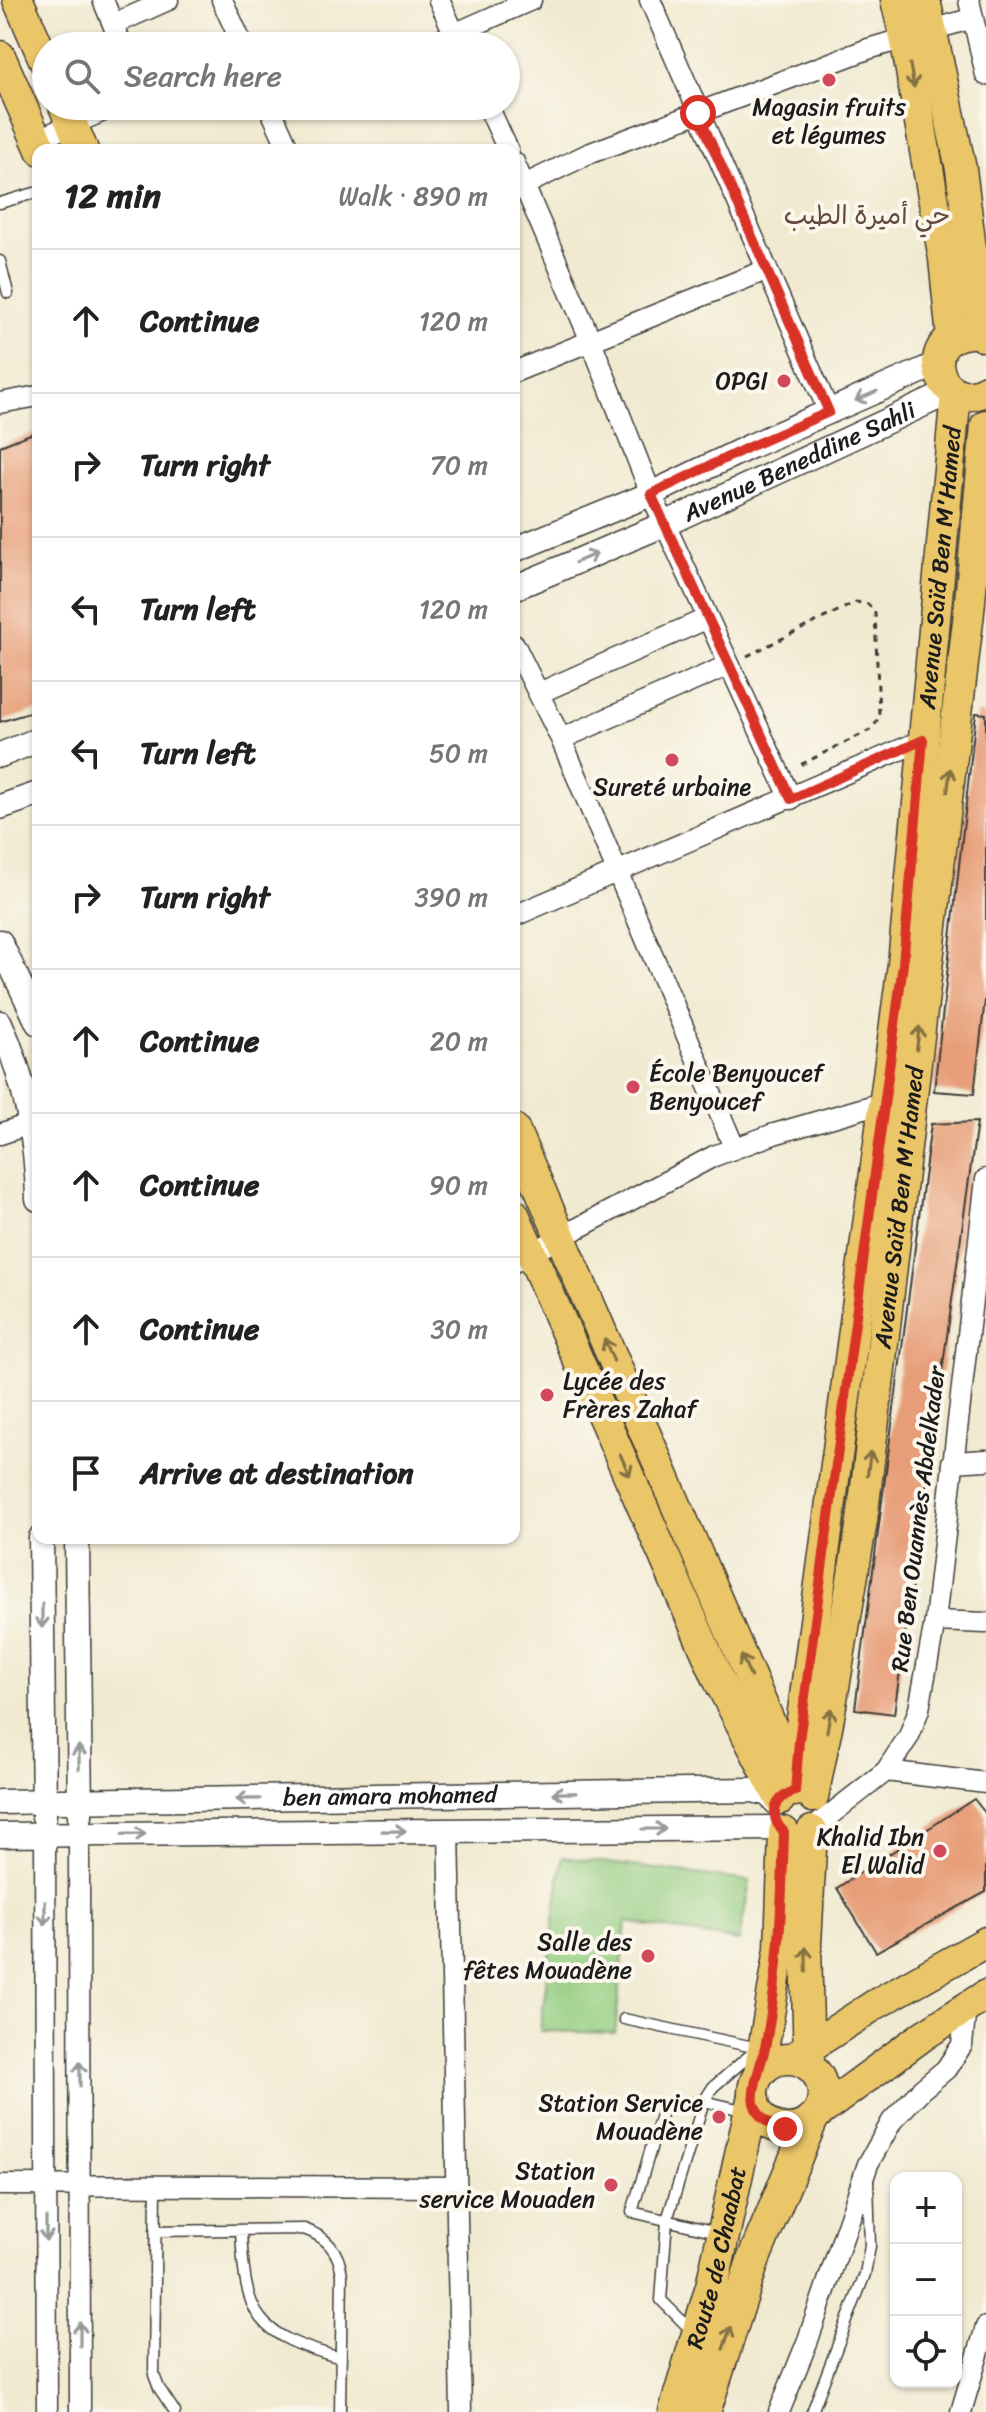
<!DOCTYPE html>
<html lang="en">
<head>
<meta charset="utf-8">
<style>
  :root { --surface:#fff; --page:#f6f6f6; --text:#222; --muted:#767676; --line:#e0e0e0 }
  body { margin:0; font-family:Sriracha,"Playpen Sans Arabic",sans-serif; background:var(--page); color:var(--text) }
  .controls { position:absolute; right:24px; bottom:24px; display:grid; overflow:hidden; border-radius:16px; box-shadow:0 2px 6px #0004 }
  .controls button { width:72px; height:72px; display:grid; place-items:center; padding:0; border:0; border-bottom:2px solid var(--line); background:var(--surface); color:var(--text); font:40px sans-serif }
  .stop { position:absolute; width:24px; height:24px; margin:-18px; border:6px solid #d93025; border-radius:50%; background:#fff }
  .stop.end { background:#d93025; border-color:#fff; box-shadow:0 2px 8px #0008 }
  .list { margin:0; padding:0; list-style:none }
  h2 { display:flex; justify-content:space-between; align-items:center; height:104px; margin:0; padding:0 32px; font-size:34px }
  h2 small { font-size:26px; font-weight:400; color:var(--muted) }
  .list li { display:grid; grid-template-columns:52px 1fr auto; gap:24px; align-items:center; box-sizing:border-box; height:144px; padding:0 32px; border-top:2px solid var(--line) }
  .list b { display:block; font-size:30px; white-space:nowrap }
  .list em { font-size:26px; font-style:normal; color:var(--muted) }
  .icon { flex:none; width:44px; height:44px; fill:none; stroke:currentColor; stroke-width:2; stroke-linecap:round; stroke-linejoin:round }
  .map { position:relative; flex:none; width:986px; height:2412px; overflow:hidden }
  .search { position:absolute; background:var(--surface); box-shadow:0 2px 6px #0004; left:32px; top:32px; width:488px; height:88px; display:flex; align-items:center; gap:20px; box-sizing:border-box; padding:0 28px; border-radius:44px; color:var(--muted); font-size:30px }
  .panel { position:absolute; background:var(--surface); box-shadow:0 2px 6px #0004; left:32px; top:144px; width:488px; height:1400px; border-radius:16px }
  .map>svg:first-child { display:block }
  .green { fill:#92cc7f; stroke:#57744e; stroke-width:2 }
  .building { fill:#e79e78 }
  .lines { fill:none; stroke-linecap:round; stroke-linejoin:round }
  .service-casing { stroke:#3c3b37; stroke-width:13 }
  .minor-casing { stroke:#3c3b37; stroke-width:23 }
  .tertiary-casing { stroke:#3c3b37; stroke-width:27 }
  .primary-casing { stroke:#3c3b37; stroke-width:33 }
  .trunk-casing { stroke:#3c3b37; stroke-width:35 }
  .path { stroke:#3c3b37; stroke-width:3; stroke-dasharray:6 6; stroke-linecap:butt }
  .service { stroke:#fff; stroke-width:10 }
  .minor { stroke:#fff; stroke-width:20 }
  .tertiary { stroke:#fff; stroke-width:24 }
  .primary { stroke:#ebc669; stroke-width:30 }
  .trunk { stroke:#ebc669; stroke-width:32 }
  .oneway { stroke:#847142 }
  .oneway2 { stroke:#999 }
  .route { stroke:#d93025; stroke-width:10 }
  .poi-dot { fill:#d1495b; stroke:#fbf7ec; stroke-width:3 }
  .labels { text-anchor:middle; stroke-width:8; stroke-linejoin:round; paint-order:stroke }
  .poi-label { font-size:24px; fill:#1c1c1c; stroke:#fbf7ec; text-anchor:end }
  .street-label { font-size:24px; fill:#1c1c1c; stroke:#fbf7ec }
  .neighbourhood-label { font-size:26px; fill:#634a3c; stroke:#fbf7ec }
</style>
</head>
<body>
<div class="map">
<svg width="986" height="2412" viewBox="0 0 986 2412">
  <rect width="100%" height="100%" fill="#fbf7ec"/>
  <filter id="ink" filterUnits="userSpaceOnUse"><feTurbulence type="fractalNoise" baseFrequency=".0125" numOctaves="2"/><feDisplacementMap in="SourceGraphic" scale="16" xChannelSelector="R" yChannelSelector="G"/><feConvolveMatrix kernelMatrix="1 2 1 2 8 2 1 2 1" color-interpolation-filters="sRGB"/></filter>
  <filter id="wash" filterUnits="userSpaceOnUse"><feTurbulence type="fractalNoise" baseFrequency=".006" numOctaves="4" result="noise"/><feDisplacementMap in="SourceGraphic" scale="32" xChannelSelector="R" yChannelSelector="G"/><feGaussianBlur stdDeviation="1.8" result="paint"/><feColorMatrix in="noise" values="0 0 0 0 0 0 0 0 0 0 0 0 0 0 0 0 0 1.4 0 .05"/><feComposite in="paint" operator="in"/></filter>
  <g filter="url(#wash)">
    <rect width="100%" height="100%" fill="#f1ead1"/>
    <path class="green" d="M562 1857 750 1881 739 1941 626 1922 615 2033 540 2031Z"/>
    <g id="blocks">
      <path class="building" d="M38 431V710L0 722V446Z
        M976 713 986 714V991L974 1094 934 1091Z
        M977 1122 894 1714 855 1709 931 1124Z
        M974 1799 986 1814V1892L876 1952 837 1888Z"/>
    </g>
  </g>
  <g filter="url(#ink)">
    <use href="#blocks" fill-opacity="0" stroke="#3c3b37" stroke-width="2"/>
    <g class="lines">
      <defs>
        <path id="service" d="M0 203 38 192
          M0 261 8 293
          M624 2019 758 2048
          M156 2185 154 2375 159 2388 175 2412
          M241 2230C245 2318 255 2334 341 2358
          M155 2231 304 2229C327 2237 339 2251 342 2275L340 2412
          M721 2233 632 2212 663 2108 704 2101 746 2111
          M693 2332 661 2300 667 2220 704 2101 713 2087 756 2050
          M812 2412 865 2274 870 2246 868 2181"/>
        <path id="minor" d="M103 0 122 46
          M222 0 243 46
          M439 0 459 44
          M650 0 829 412
          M973 18 986 75
          M114 24 168 0
          M427 46 531 0
          M269 106 289 150
          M488 106 508 150
          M36 140 115 106
          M514 162 591 341 651 494 791 799
          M514 190 588 154 868 49 973 18 969 0
          M514 372 766 270
          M0 403 38 396
          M514 644 561 739 734 1147
          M539 693 708 618
          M561 739 729 665
          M514 916 923 740
          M0 1134 38 1121
          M514 1262 714 1156 774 1134 885 1102
          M952 1462 986 1460
          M935 1621 986 1623
          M886 1771 986 1783
          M817 1825 886 1771 909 1736 919 1709 935 1621 986 1179
          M449 1830 461 2412
          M45 1835 47 2412
          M79 1835 80 2412
          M0 2185 456 2187
          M779 2412 808 2340 868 2164 892 2121 922 2089 946 2069 962 2045 966 2007
          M961 2412 986 2327"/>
        <g id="tertiary">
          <path d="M514 550 651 494 751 446 937 364"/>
          <path id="s1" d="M514 588 665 524 952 391"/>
          <path d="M0 755 38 740"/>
          <path d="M0 807 38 794"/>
          <path d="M0 942 38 1023"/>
          <path d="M0 1023C25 1080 37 1137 38 1199"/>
          <path d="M41 1538 44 1816"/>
          <path d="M77 1538 80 1816"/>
          <path id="s2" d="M0 1802 753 1790 768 1794 777 1803"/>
          <path d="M0 1835 779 1828"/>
        </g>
        <g id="primary">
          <path d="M18 0 46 64"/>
          <path d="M896 0 905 37 944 259 952 338"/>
          <path d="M925 0 961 169 982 336"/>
          <path d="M0 56 41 150"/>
          <path d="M64 106 83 150"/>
          <path d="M970 333C914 337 940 416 986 390"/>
          <path d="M514 1129 774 1732 789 1782"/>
          <path d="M514 1214 719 1681 780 1799"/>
          <path id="s3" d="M795 1791 799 1741 903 964 956 393"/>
          <path id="s4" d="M813 1797 829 1717 862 1521 969 612 986 425"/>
          <path d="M796 2056 876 2004 986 1942"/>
          <circle cx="788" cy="2094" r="35"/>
          <path d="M809 2065 806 1944 812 1831"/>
          <path d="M759 2074 780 1949 784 1832"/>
          <path d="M817 2114 924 2035 986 1995"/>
        </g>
        <g id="trunk">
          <path id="s5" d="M675 2412 712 2286 753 2100"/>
          <path d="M704 2412 754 2258 811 2121"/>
        </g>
      </defs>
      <use href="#service" class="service-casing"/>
      <use href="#minor" class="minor-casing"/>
      <use href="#tertiary" class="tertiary-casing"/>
      <use href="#primary" class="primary-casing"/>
      <use href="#trunk" class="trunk-casing"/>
      <path class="path" d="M747 656 856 602 868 604 875 613 879 715 876 723 870 730 796 767"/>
      <use href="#service" class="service"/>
      <use href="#minor" class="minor"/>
      <use href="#tertiary" class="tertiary"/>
      <use href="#primary" class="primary"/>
      <use href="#trunk" class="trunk"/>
    </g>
    <defs><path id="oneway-shaft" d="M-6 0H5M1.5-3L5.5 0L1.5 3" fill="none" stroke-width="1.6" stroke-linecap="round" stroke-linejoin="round" transform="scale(2)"/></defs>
    <g class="oneway">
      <use href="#oneway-shaft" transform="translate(912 76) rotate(80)"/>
      <use href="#oneway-shaft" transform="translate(949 780) rotate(-83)"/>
      <use href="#oneway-shaft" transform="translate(918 1038) rotate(-83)"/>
      <use href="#oneway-shaft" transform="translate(609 1350) rotate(-113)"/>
      <use href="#oneway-shaft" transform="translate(869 1463) rotate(-83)"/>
      <use href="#oneway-shaft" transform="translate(625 1465) rotate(66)"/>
      <use href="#oneway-shaft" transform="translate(746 1666) rotate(-113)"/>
      <use href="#oneway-shaft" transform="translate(829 1720) rotate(-80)"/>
      <use href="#oneway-shaft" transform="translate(806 1959) rotate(-91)"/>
      <use href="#oneway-shaft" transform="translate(727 2338) rotate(-71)"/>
    </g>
    <g class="oneway2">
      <use href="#oneway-shaft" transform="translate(866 396) rotate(156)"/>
      <use href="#oneway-shaft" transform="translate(586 558) rotate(-23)"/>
      <use href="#oneway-shaft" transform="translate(42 1616) rotate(90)"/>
      <use href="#oneway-shaft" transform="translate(79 1757) rotate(-91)"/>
      <use href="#oneway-shaft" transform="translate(564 1793) rotate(179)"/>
      <use href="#oneway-shaft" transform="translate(248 1799) rotate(179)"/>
      <use href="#oneway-shaft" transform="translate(654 1829)"/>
      <use href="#oneway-shaft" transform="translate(394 1831) rotate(-1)"/>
      <use href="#oneway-shaft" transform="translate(134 1834) rotate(-1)"/>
      <use href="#oneway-shaft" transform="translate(45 1913) rotate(90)"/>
      <use href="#oneway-shaft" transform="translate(80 2074) rotate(-90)"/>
      <use href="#oneway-shaft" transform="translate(46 2229) rotate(90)"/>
      <use href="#oneway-shaft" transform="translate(80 2334) rotate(-90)"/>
    </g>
  </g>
  <g class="lines" filter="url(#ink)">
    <path class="route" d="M698 113 829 412 751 446 651 494 791 799 923 740 903 964 799 1741 795 1791C774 1797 768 1817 784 1832 782 1903 779 1973 766 2043 763 2060 751 2088 754 2103 758 2118 770 2126 785 2129"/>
  </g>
  <g class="poi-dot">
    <circle cx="829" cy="80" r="8"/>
    <circle cx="784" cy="381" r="8"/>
    <circle cx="672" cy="760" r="8"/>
    <circle cx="633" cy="1087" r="8"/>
    <circle cx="547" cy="1395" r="8"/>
    <circle cx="940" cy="1851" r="8"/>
    <circle cx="648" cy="1956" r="8"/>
    <circle cx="719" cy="2117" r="8"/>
    <circle cx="611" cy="2185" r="8"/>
  </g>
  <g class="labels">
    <g class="poi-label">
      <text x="829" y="115" text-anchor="middle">Magasin fruits<tspan x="829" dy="28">et légumes</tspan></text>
      <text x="768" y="389">OPGI</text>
      <text x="672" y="795" text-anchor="middle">Sureté urbaine</text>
      <text x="649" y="1081" text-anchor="start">École Benyoucef<tspan x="649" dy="28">Benyoucef</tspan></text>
      <text x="563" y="1389" text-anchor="start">Lycée des<tspan x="563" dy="28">Frères Zahaf</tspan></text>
      <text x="924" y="1845">Khalid Ibn<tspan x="924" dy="28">El Walid</tspan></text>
      <text x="632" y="1950">Salle des<tspan x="632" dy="28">fêtes Mouadène</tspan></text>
      <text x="703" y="2111">Station Service<tspan x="703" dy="28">Mouadène</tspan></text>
      <text x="595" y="2179">Station<tspan x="595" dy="28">service Mouaden</tspan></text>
    </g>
    <g class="street-label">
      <text dy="8" stroke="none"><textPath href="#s1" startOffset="312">Avenue Beneddine Sahli</textPath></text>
      <text dy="8" stroke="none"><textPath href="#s3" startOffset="1232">Avenue Saïd Ben M'Hamed</textPath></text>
      <text dy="8" stroke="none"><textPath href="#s4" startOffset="596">Avenue Saïd Ben M'Hamed</textPath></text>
      <text transform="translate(918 1519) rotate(-83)" y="8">Rue Ben Ouannès Abdelkader</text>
      <text dy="8" stroke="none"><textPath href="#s2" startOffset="390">ben amara mohamed</textPath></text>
      <text dy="8" stroke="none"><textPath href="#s5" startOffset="160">Route de Chaabat</textPath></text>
    </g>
    <g class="neighbourhood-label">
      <text x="867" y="224">حي أميرة الطيب</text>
    </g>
  </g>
</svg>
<div class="controls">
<button>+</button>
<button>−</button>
<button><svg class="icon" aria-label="locate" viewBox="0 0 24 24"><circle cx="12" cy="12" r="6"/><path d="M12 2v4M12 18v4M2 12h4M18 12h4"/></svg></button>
</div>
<div class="stop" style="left:698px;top:113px"></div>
<div class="stop end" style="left:785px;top:2129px"></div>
<div class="search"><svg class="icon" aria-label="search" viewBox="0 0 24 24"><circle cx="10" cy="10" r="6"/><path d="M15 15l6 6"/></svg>Search here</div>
<section class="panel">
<h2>12 min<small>Walk · 890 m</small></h2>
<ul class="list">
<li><svg class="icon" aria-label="ahead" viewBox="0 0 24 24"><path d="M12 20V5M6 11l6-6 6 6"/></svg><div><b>Continue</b></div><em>120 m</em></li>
<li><svg class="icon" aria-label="right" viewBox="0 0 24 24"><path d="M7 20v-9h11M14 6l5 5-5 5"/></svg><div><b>Turn right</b></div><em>70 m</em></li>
<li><svg class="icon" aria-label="left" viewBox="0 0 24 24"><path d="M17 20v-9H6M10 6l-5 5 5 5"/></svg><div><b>Turn left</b></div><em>120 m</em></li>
<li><svg class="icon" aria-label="left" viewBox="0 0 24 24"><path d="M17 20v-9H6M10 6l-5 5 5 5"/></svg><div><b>Turn left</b></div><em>50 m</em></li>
<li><svg class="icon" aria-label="right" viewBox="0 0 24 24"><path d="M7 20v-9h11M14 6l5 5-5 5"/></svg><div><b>Turn right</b></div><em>390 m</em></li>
<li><svg class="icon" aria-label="ahead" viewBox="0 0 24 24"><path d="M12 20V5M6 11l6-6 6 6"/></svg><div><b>Continue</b></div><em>20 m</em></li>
<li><svg class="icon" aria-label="ahead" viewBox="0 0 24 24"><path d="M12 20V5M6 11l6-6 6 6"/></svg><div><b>Continue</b></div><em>90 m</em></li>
<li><svg class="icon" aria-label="ahead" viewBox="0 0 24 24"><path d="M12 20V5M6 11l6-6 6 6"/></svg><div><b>Continue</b></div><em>30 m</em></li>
<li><svg class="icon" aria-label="arrive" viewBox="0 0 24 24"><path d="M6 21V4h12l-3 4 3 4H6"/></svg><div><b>Arrive at destination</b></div></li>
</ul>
</section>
</div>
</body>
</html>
